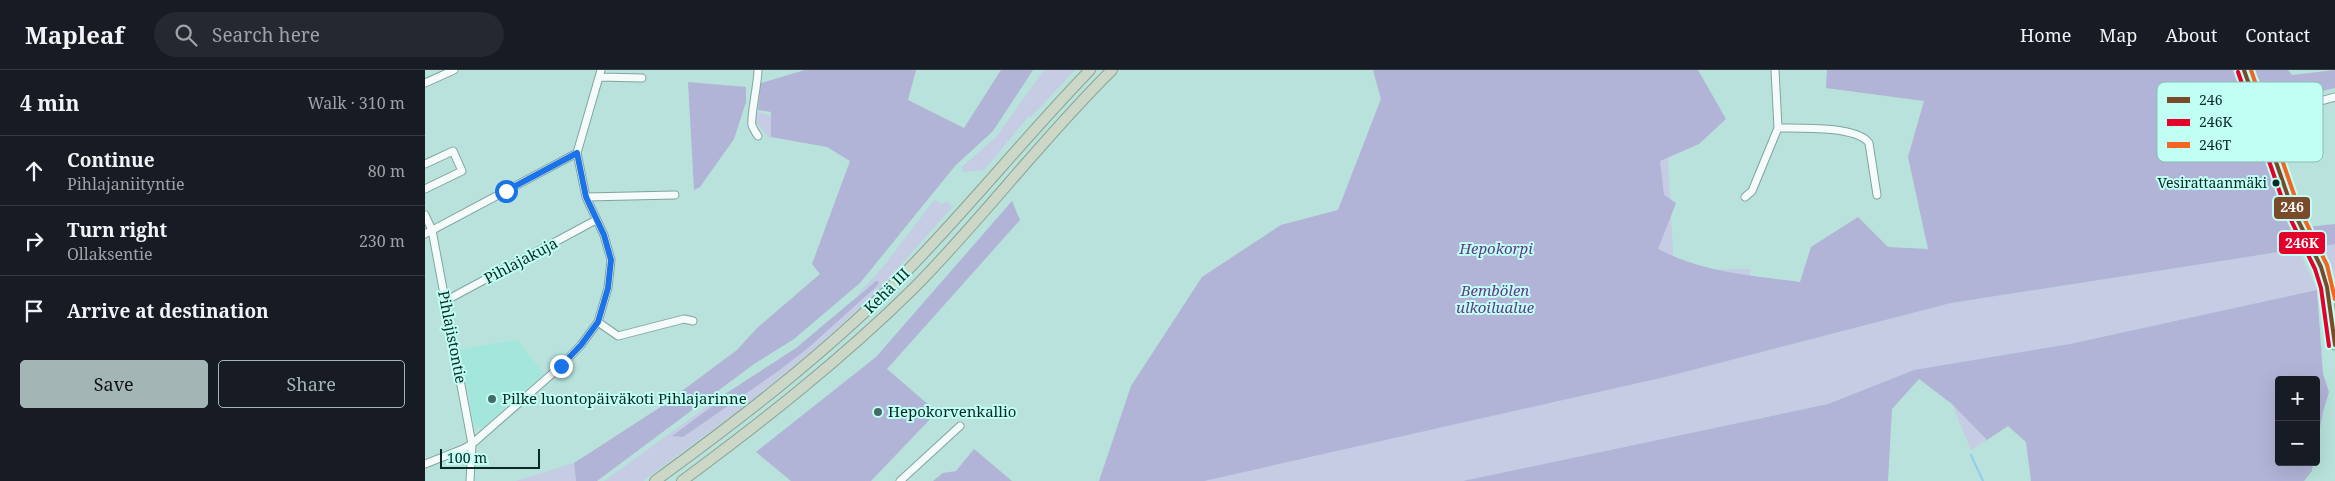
<!DOCTYPE html>
<html lang="en">
<head>
<meta charset="utf-8">
<style>
  :root { --surface:#171b24; --page:#242831; --text:#f1f3f6; --muted:#9ea1a6; --line:#363941; --accent:#a4b5b5 }
  body { margin:0; font-family:"Noto Serif",serif; background:var(--page); color:var(--text) }
  .controls { position:absolute; right:15px; bottom:15px; display:grid; overflow:hidden; border-radius:5px; box-shadow:0 5px 20px #0002 }
  .controls button { width:45px; height:45px; display:grid; place-items:center; padding:0; border:0; border-bottom:1px solid var(--line); background:var(--surface); color:var(--text); font:25px sans-serif }
  .scale { position:absolute; left:15px; bottom:12px; width:100px; box-sizing:border-box; padding-left:5px; border:2px solid #082a25; border-top:0; font-size:14px; line-height:18px; white-space:nowrap; color:#082a25; -webkit-text-stroke:4px #c1fef4; paint-order:stroke }
  .stop { position:absolute; width:15px; height:15px; margin:-11px; border:4px solid #1a73e8; border-radius:50%; background:#fff }
  .stop.end { background:#1a73e8; border-color:#fff; box-shadow:0 1px 5px #0008 }
  .list { margin:0; padding:0; list-style:none }
  h2 { display:flex; justify-content:space-between; align-items:center; height:65px; margin:0; padding:0 20px; font-size:21px }
  h2 small { font-size:16px; font-weight:400; color:var(--muted) }
  .list li { display:grid; grid-template-columns:32px 1fr auto; gap:15px; align-items:center; box-sizing:border-box; height:70px; padding:0 20px; border-top:1px solid var(--line) }
  .list b { display:block; font-size:19px; white-space:nowrap }
  .list p { margin:0; font-size:16px; white-space:nowrap; color:var(--muted) }
  .list em { font-size:16px; font-style:normal; color:var(--muted) }
  .actions { display:flex; gap:10px; padding:15px 20px }
  .actions a { flex:1; padding:11px 0; border:1px solid var(--accent); border-radius:5px; text-align:center; font-size:18px; color:var(--accent) }
  .actions .main { background:var(--accent); color:#111 }
  .icon { flex:none; width:28px; height:28px; fill:none; stroke:currentColor; stroke-width:2; stroke-linecap:round; stroke-linejoin:round }
  .map { position:relative; flex:none; width:1910px; height:411px; overflow:hidden }
  header { display:flex; align-items:center; gap:30px; box-sizing:border-box; height:70px; padding:0 25px; background:var(--surface); border-bottom:1px solid var(--line) }
  header strong { font-size:24px }
  nav { display:flex; gap:28px; margin-inline-start:auto; font-size:18px }
  .search { width:350px; height:45px; background:var(--page); display:flex; align-items:center; gap:12px; box-sizing:border-box; padding:0 18px; border-radius:28px; color:var(--muted); font-size:19px }
  main { display:flex }
  aside { flex:1; background:var(--surface) }
  .map>svg:first-child { display:block }
  .built { fill:#a2e6dc }
  .green { fill:#c5cce4 }
  .forest { fill:#b1b4d6 }
  .lines { fill:none; stroke-linecap:round; stroke-linejoin:round }
  .stream { stroke:#91ccef; stroke-width:2 }
  .minor-casing { stroke:#82a49f; stroke-width:9 }
  .major-casing { stroke:#8aa392; stroke-width:11 }
  .highway-casing { stroke:#8aa392; stroke-width:12 }
  .minor { stroke:#f4fbfa; stroke-width:7 }
  .major { stroke:#dde5dd; stroke-width:9 }
  .highway { stroke:#ccd7c8; stroke-width:10 }
  .bus-1-casing { stroke:#c1fef4; stroke-width:8 }
  .bus-2-casing { stroke:#c1fef4; stroke-width:8 }
  .bus-3-casing { stroke:#c1fef4; stroke-width:8 }
  .bus-1 { stroke:#7a4b2a; stroke-width:4 }
  .bus-2 { stroke:#e4002b; stroke-width:4 }
  .bus-3 { stroke:#f26522; stroke-width:4 }
  .route { stroke:#1a73e8; stroke-width:6 }
  .bus-dot { fill:#082a25; stroke:#c1fef4; stroke-width:2 }
  .poi-dot { fill:#466a65; stroke:#c1fef4; stroke-width:2 }
  .labels { text-anchor:middle; stroke-width:4; stroke-linejoin:round; paint-order:stroke }
  .bus-label { font-size:14px; fill:#082a25; stroke:#c1fef4; text-anchor:end }
  .park-label { font-size:15px; font-style:italic; fill:#613a8a; stroke:#c1fef4 }
  .street-label { font-size:15px; fill:#082a25; stroke:#c1fef4 }
  .poi-label { font-size:15px; fill:#082a25; stroke:#c1fef4; text-anchor:start }
  .key { fill:#c1fef4; stroke:#8abeb6; stroke-width:1 }
  .key-label { font-size:14px; fill:#082a25 }
  .line-badge { stroke:#c1fef4; stroke-width:2 }
  .badge-label { font-size:14px; text-anchor:middle; font-weight:bold; fill:#fff }
</style>
</head>
<body>
<header>
<strong>Mapleaf</strong>
<div class="search"><svg class="icon" aria-label="search" viewBox="0 0 24 24"><circle cx="10" cy="10" r="6"/><path d="M15 15l6 6"/></svg>Search here</div>
<nav><a>Home</a><a>Map</a><a>About</a><a>Contact</a></nav>
</header>
<main>
<aside>
<h2>4 min<small>Walk · 310 m</small></h2>
<ul class="list">
<li><svg class="icon" aria-label="ahead" viewBox="0 0 24 24"><path d="M12 20V5M6 11l6-6 6 6"/></svg><div><b>Continue</b><p>Pihlajaniityntie</p></div><em>80 m</em></li>
<li><svg class="icon" aria-label="right" viewBox="0 0 24 24"><path d="M7 20v-9h11M14 6l5 5-5 5"/></svg><div><b>Turn right</b><p>Ollaksentie</p></div><em>230 m</em></li>
<li><svg class="icon" aria-label="arrive" viewBox="0 0 24 24"><path d="M6 21V4h12l-3 4 3 4H6"/></svg><div><b>Arrive at destination</b></div></li>
</ul>
<div class="actions"><a class="main">Save</a><a>Share</a></div>
</aside>
<div class="map">
<svg width="1910" height="411" viewBox="0 0 1910 411">
  <rect width="100%" height="100%" fill="#b8e2db"/>
  <path class="built" d="M92 270 119 304 57 358 49 355 35 279Z"/>
  <path class="green" d="M619 0H650L606 47 604 46 559 100 538 102 537 97 571 67Z
    M948 0 1242 71 1249 200 1325 199 1329 284 1526 233 1873 179 1892 220 1645 274 1489 300 1403 334 1331 349 1333 411H738L777 207 856 155 913 140 956 29Z
    M331 42 346 46V67H343L331 52Z
    M509 130 516 134 523 131 525 135 528 136 452 222 386 282 322 334 218 411H179L291 330 289 335 352 302 451 211 431 226 458 197Z
    M1910 174V211L1892 177Z
    M1527 334 1562 370 1546 380Z
    M149 393 151 411H91Z"/>
  <path class="forest" d="M380 0H491L483 30 539 58 576 0H608L568 61 530 96 435 213 369 269 329 294 172 411H151L149 393 234 338 312 280 332 258 395 204 387 194 425 91 402 77 346 67V42L333 40 336 13Z
    M948 0H1273L1301 49 1274 74 1235 91 1239 125 1251 133 1233 179C1280 203 1324 205 1375 212L1386 177 1433 147 1463 177 1503 179 1483 87 1499 31 1401 18 1402 0H1808C1831 60 1850 120 1873 179L1526 233 1240 307 779 411H674L706 316 777 207 856 155 913 140 956 29Z
    M1824 0H1863L1867 5 1910 0V18L1848 33 1843 30 1834 9Z
    M263 12 321 17V32L309 69 275 117 269 120Z
    M587 131 595 150 462 299 512 342 446 411H366L331 382 451 287Z
    M1910 154V174L1892 177 1882 157Z
    M451 211 454 212 452 216 383 278 352 302 258 367 247 366 289 335 291 330 371 278Z
    M1892 220 1898 304 1904 322 1898 342 1891 377V310H1854V392H1888L1887 401 1879 411H1606L1601 372 1583 356 1562 370 1527 334 1494 309 1467 339 1463 411H1038L1403 334 1489 300 1645 274Z
    M549 379 587 411H508L518 403 531 401Z"/>
  <g class="lines">
    <path class="stream" d="M1546 385 1558 411"/>
    <defs>
      <path id="minor" d="M175 7 217 8
        M0 13 29 0
        M1837 47 1910 27
        M1353 58C1374 58 1432 56 1444 73L1452 125
        M333 66C331 63 328 59 327 55 325 48 333 13 333 0
        M0 94 28 81 37 101 0 119
        M161 127 250 125
        M1320 127 1327 121 1353 58 1350 0
        M0 145 7 160 47 374 45 411
        M0 164 152 83
        M20 231 171 150
        M173 252 193 266 259 249 268 251
        M0 394 38 379 47 374 136 296 156 275 173 252 183 218 186 190 179 165 161 127 152 83 176 0
        M475 411 535 356"/>
      <path id="major" d="M1819 0 1867 138 1896 197 1902 217 1910 275"/>
      <path id="highway" d="M230 411C315 349 397 286 471 212 539 144 598 69 665 0
        M257 411C338 351 417 289 489 218 558 148 617 69 687 0"/>
    </defs>
    <use href="#minor" class="minor-casing"/>
    <use href="#major" class="major-casing"/>
    <use href="#highway" class="highway-casing"/>
    <use href="#minor" class="minor"/>
    <use href="#major" class="major"/>
    <use href="#highway" class="highway"/>
    <defs>
      <path id="bus-1" d="M1819 0 1867 138 1896 197 1902 217 1910 275"/>
      <path id="bus-2" d="M1813 2 1861 140 1890 199 1896 218 1904 276"/>
      <path id="bus-3" d="M1826 0 1873 136 1902 195 1910 229"/>
    </defs>
    <use href="#bus-1" class="bus-1-casing"/>
    <use href="#bus-2" class="bus-2-casing"/>
    <use href="#bus-3" class="bus-3-casing"/>
    <use href="#bus-1" class="bus-1"/>
    <use href="#bus-2" class="bus-2"/>
    <use href="#bus-3" class="bus-3"/>
  </g>
  <g class="lines">
    <path class="route" d="M81 121 152 83 161 127 179 165 186 190 183 218 173 252 156 275 136 296"/>
  </g>
  <circle class="bus-dot" cx="1851" cy="113" r="4.5"/>
  <g class="poi-dot">
    <circle cx="67" cy="329" r="5"/>
    <circle cx="453" cy="342" r="5"/>
  </g>
  <g class="labels">
    <g class="bus-label">
      <text x="1842" y="118">Vesirattaanmäki</text>
    </g>
    <g class="park-label">
      <text x="1071" y="184">Hepokorpi</text>
      <text x="1070" y="226">Bembölen<tspan x="1070" dy="17">ulkoilualue</tspan></text>
    </g>
    <g class="street-label">
      <text transform="translate(96 191) rotate(-28)" y="5">Pihlajakuja</text>
      <text transform="translate(462 221) rotate(-45)" y="5">Kehä III</text>
      <text transform="translate(27 267) rotate(79)" y="5">Pihlajistontie</text>
    </g>
    <g class="poi-label">
      <text x="77" y="334">Pilke luontopäiväkoti Pihlajarinne</text>
      <text x="463" y="347">Hepokorvenkallio</text>
    </g>
  </g>
  <rect x="1732" y="12" width="166" height="80" rx="8" class="key"/>
  <rect x="1742" y="27" width="23" height="6" fill="#7a4b2a"/>
  <rect x="1742" y="49" width="23" height="7" fill="#e4002b"/>
  <rect x="1742" y="72" width="23" height="6" fill="#f26522"/>
  <g class="key-label">
    <text x="1774" y="35">246</text>
    <text x="1774" y="57">246K</text>
    <text x="1774" y="80">246T</text>
  </g>
  <g class="line-badge">
    <rect x="1848" y="126" width="38" height="24" rx="5" fill="#7a4b2a"/>
    <rect x="1853" y="161" width="48" height="24" rx="5" fill="#e4002b"/>
  </g>
  <g class="badge-label">
    <text x="1867" y="142">246</text>
    <text x="1877" y="178">246K</text>
  </g>
</svg>
<div class="controls">
<button>+</button>
<button>−</button>
</div>
<div class="scale">100 m</div>
<div class="stop" style="left:81px;top:121px"></div>
<div class="stop end" style="left:136px;top:296px"></div>
</div>
</main>
</body>
</html>
